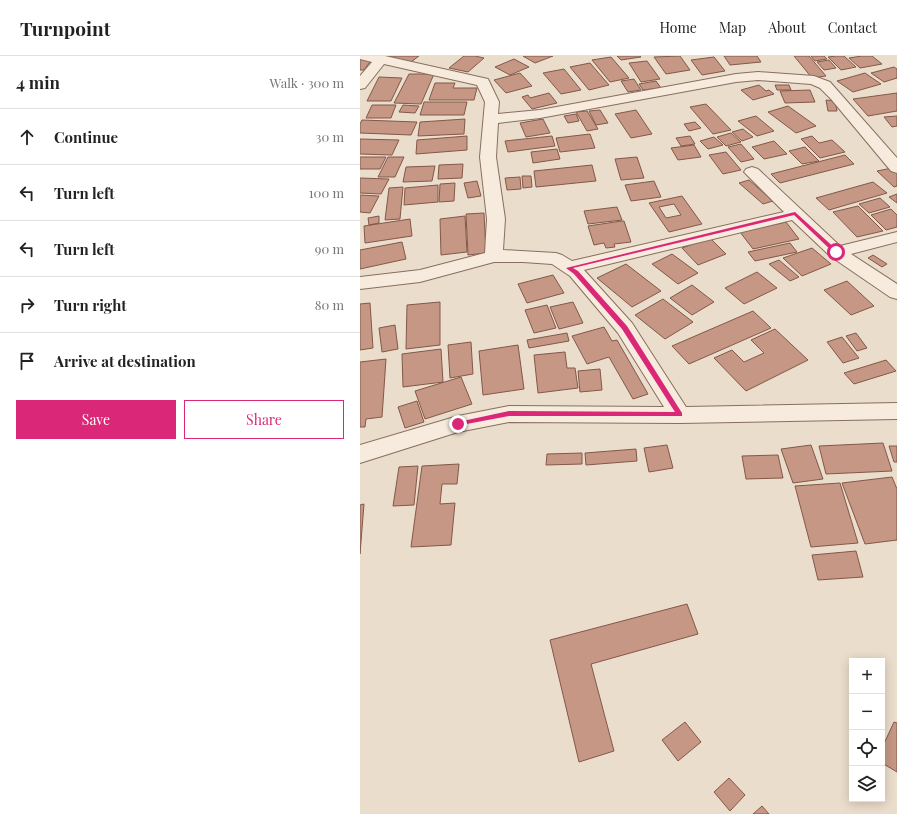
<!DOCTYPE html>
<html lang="en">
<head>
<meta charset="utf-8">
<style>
  :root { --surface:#fff; --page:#f2f2f2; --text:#222; --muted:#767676; --line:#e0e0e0; --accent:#db2777 }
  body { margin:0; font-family:"Playfair Display",serif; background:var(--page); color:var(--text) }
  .controls { position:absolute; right:12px; bottom:12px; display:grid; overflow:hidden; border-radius:0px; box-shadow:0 2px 10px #0003 }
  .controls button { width:36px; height:36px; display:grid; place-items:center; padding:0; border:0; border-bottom:1px solid var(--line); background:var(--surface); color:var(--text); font:20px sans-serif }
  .stop { position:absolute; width:12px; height:12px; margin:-9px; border:3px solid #db2777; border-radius:50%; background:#fff }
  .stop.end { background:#db2777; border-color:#fff; box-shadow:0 1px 4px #0008 }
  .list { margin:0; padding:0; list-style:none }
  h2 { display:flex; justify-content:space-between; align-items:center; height:52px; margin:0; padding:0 16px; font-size:17px }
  h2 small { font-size:13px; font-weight:400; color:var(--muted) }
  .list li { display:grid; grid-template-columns:26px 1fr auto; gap:12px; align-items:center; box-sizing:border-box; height:56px; padding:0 16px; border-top:1px solid var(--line) }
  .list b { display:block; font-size:15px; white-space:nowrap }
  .list em { font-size:13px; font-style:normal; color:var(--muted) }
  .actions { display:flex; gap:8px; padding:12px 16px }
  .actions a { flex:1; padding:9px 0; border:1px solid var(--accent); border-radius:0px; text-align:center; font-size:14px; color:var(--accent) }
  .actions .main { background:var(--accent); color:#fff }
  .icon { flex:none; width:22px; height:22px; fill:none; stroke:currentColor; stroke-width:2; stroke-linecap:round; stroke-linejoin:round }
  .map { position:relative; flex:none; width:537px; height:758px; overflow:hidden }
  header { display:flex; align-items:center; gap:24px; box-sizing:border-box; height:56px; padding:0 20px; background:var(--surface); border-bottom:1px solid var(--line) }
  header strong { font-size:19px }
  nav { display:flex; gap:22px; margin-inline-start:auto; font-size:14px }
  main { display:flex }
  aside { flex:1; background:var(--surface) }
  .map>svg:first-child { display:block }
  .building { fill:#c59784; stroke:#835849; fill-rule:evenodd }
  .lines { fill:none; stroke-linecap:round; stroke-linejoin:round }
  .minor-casing { stroke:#866f60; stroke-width:2 }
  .minor { fill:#f6ebdd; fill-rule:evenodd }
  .route { fill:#db2777 }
</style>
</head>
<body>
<header>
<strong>Turnpoint</strong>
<nav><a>Home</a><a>Map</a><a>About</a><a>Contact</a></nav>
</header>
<main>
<aside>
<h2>4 min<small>Walk · 300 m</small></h2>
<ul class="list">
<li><svg class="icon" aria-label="ahead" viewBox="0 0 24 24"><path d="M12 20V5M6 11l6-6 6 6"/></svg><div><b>Continue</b></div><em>30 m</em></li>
<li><svg class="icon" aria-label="left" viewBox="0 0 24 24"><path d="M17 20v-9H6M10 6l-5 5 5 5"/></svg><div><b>Turn left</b></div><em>100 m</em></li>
<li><svg class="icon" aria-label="left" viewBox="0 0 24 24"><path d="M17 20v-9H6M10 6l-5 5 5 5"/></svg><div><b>Turn left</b></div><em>90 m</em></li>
<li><svg class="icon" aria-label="right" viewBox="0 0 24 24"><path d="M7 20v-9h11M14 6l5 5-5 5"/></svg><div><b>Turn right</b></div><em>80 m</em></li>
<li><svg class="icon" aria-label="arrive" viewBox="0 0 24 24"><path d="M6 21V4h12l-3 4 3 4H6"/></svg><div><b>Arrive at destination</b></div></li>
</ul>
<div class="actions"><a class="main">Save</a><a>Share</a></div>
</aside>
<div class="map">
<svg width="537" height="758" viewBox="0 0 537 758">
  <rect width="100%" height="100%" fill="#ebddcb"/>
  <path class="building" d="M30 0H59L51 6 29 1Z
    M104 0H115L124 2 108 16 89 12Z
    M163 0H193L175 7Z
    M257 0H280L281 1 261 4Z
    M320 0 330 14 306 18 294 1Z
    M364 0H397L401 6 370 9Z
    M434 0H449L466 20 452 22Z
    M451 0H464L467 3 455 5Z
    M476 0H484L496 11 481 14 468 1Z
    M502 0H512L522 8 500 12 489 2Z
    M251 1 269 22 250 26 232 4Z
    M354 1 365 15 342 19 331 4Z
    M0 2 12 3 4 14H0Z
    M154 3 169 11 150 19 135 11Z
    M469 4 476 12 464 14 457 6Z
    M287 5 300 23 281 26 269 7Z
    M230 7 249 29 229 34 210 11Z
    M534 11 537 13V22L524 26 511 17Z
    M204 13 221 34 201 38 183 17Z
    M160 17 172 30 146 37 134 24Z
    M505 17 521 28 493 36 477 25Z
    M49 18H74L61 48 34 47Z
    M19 21 42 22 31 45H7Z
    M274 23 281 34 268 36 261 25Z
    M296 25 301 32 283 34 279 28Z
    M75 27H95L93 32H117L114 44H69Z
    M399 29 406 35 409 34 414 38 393 44 381 34Z
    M415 29H429L431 34H417Z
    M450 34 455 46 425 47 420 35Z
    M189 37 197 47 172 53 162 41 168 39 170 42Z
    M537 37V55L508 60 493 43Z
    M466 44 475 45 477 55H468Z
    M64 46H107L104 59H60Z
    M346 48 371 74 353 78 330 51Z
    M12 49H36L31 62H6Z
    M43 49 59 50 55 57 39 56Z
    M428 50 456 70 436 77 408 56Z
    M240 54 248 67 236 69 229 55Z
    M276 54 292 78 271 82 255 58Z
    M227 55 238 73 227 75 216 56Z
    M216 58 219 65 208 67 204 60Z
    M396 60 414 75 397 80 378 65Z
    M537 60V70L532 71 524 61Z
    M105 63 104 78 58 80 60 66Z
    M183 63 190 77 166 81 160 67Z
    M2 64 57 66 51 79 0 77V68Z
    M335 66 341 72 329 75 324 68Z
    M383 73 393 81 382 85 372 76Z
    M371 77 381 86 366 90 357 81Z
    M230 78 235 92 200 96 196 82Z
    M107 80V94L56 98 57 84Z
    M192 80 195 90 148 96 145 85Z
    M330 80 335 88 321 90 316 82Z
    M452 80 459 87 472 84 485 96 460 102 441 83Z
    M354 81 363 89 348 93 340 85Z
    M0 83 39 84 32 99 0 98Z
    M414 85 427 98 404 103 392 91Z
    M381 88 394 103 381 106 368 91Z
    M334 89 341 101 318 104 311 92Z
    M445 91 459 105 442 108 429 95Z
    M197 93 200 103 173 107 171 96Z
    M366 96 381 114 363 118 349 99Z
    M485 99 494 108 420 127 411 118Z
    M0 101H26L20 113H0Z
    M28 101H44L35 121H18Z
    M277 101 284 122 261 124 255 103Z
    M103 108 102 122 78 123 79 109Z
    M232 109 236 125 176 131 174 115Z
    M75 110 72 125 43 126 46 111Z
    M532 112 537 116V130L534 131 517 115Z
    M162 120H171L172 131 163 132Z
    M160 121 161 133 147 134 145 122Z
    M0 122 29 123 21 138 0 137Z
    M389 124 413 145 403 148 379 127Z
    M117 125 121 140 108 142 104 127Z
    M294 125 301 141 271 145 265 129Z
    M513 126 527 137 469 154 456 142Z
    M95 127 94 145 79 146 80 128Z
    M78 129V146L44 149 45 132Z
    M43 131 40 163 25 164 29 132Z
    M537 138V147L529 141Z
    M0 139 19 140 10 157 0 156Z
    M322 140 342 168 309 176 289 147ZM314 148 321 159 306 162 299 151Z
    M520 142 530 151 509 157 499 148Z
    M498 150 523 175 497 181 473 156Z
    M257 151 262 164 228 168 224 155Z
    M531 153 537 159V171L526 174 511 159Z
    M124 157 126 197 108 199 106 158Z
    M19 160V167L9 169 8 162Z
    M105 160 107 196 81 199 80 163Z
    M50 163 52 180 5 187 4 170Z
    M262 165H264L271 186 254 188 255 191 246 192 244 187 234 189 228 170Z
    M426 166 439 183 393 193 380 176Z
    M350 182 366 198 338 209 322 192Z
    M42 186 46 203 0 213V194Z
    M430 187 437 196 395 205 388 196Z
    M452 192 471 208 442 220 423 202Z
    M312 198 338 217 318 228 292 208Z
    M513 199 527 208 522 211 508 202Z
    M419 204 439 221 430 225 409 208Z
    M266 208 301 235 272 251 237 222Z
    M397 216 417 232 384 248 365 232Z
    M193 219 204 237 167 247 158 228Z
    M487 225 514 250 491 259 464 234Z
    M332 229 354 246 332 259 310 242Z
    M303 243 333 266 305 283 275 259Z
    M80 246V289L46 293 47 249Z
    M213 246 223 267 199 273 190 251Z
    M10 247 13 292 0 294V248Z
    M187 249 196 272 174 277 165 254Z
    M393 255 411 272 329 308 312 290Z
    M35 269 38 293 22 296 19 272Z
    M244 271 252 285 257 284 288 338 273 343 249 301 227 308 212 280Z
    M415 273 448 304 386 335 354 302 372 294 384 306 404 297 391 284Z
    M207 277 209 285 169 292 167 284Z
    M496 277 507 292 497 295 486 280Z
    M482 281 499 302 483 307 467 286Z
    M111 286 113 318 90 322 88 289Z
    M158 289 164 333 123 339 119 295Z
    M81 293 83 326 43 331 42 298Z
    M205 296 207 312H215L218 332 178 337 174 299Z
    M26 303 22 361 6 363 5 371H0V306Z
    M526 304 536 315 494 328 484 317Z
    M240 313 242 334 220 336 218 315Z
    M101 321 112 348 65 363 55 335Z
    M57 345 64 366 45 372 38 351Z
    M523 387 532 415 466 418 459 390Z
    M307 389 313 412 289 416 284 392Z
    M451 389 463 423 433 427 421 393Z
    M529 390H537V406H534Z
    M276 393 277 405 226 409 225 397Z
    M222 397V408L186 409 187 398Z
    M418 399 423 422 386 423 382 400Z
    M99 408 97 428H82L80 448 95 447 91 489 51 491 62 410Z
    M58 410 54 449 33 450 39 411Z
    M532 421 537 433V484L505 488 482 427Z
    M480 427 498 487 451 491 435 430Z
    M4 448 0 498V449Z
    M496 495 503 521 458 524 452 499Z
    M327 548 338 578 231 608 254 695 219 706 190 584Z
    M325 666 341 686 318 705 302 684Z
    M534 666 537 667V716L522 707V692Z
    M369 722 385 739 370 755 354 736Z
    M402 750 409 758H393Z"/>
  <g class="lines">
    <defs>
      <path id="minor" d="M0 0H25L128 23 139 46 138 58 180 54 376 18 398 16 454 20 470 26 537 102V117L531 115 471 43 460 32 451 28 398 24 376 26 180 62 138 67 136 101 145 163 143 194 196 197 202 199 212 205 424 156 384 116 386 113 392 111 398 113 480 190 537 176V186L491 198 537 228V243L530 241 470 200 432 164 224 214 272 267 326 351 537 347V363L320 367 149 366 98 376 0 407V389L98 360 149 350 304 351 258 277 210 220 192 208 163 206H134L60 226 0 233V221L60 214 125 197 127 163 120 101 125 46 117 29 24 8 5 32 0 33V20L12 6 0 3Z"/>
    </defs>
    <use href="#minor" class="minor-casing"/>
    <use href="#minor" class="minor"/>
  </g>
  <path class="route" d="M435 156 478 195V198H475L434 159 213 212 218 215 267 270 322 357V360H149L96 370 95 368 98 366 149 355 315 356 262 273 214 218 206 212Z"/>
</svg>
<div class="controls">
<button>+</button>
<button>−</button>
<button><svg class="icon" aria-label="locate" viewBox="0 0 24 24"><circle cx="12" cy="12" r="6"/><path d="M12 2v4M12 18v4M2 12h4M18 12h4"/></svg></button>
<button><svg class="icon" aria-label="layers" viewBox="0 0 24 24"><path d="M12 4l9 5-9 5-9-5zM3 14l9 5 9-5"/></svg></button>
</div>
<div class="stop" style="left:476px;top:196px"></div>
<div class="stop end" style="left:98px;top:368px"></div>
</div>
</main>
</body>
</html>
